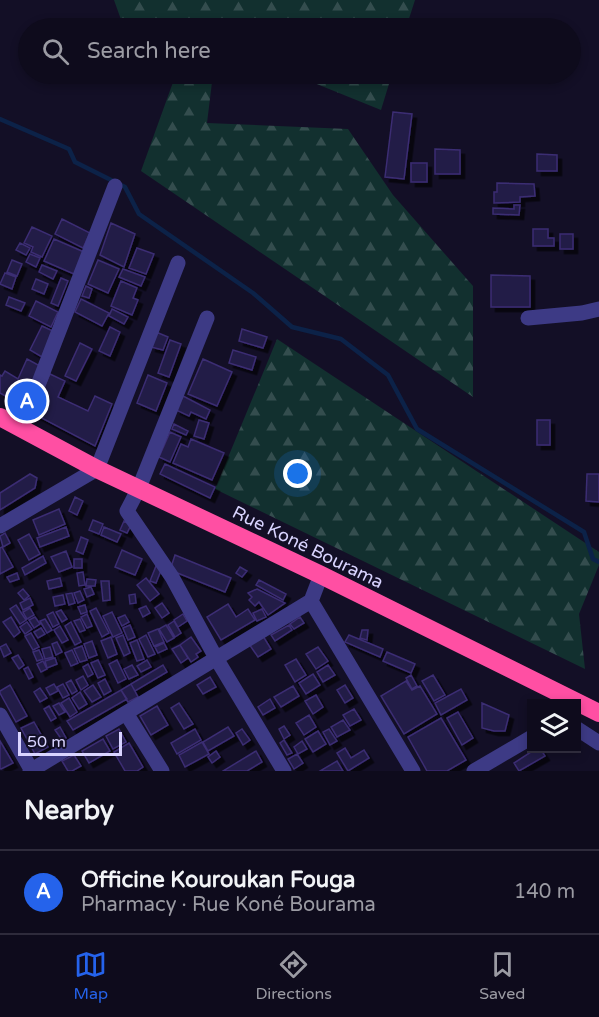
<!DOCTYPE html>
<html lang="en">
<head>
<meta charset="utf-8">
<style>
  :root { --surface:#0e0b1c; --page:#1c1929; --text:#f1f3f6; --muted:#9b9ba3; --line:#2e2b3b; --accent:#2563eb }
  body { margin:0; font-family:"Varela Round",sans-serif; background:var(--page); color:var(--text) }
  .controls { position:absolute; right:18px; bottom:18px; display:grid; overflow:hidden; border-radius:0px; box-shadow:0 3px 9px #0003 }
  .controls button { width:54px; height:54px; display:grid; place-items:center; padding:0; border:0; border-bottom:2px solid var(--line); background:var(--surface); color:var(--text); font:30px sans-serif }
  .scale { position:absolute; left:18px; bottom:15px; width:104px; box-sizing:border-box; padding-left:6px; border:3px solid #d9d4ff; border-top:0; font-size:16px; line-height:21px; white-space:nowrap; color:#d9d4ff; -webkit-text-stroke:4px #130f26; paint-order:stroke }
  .you { position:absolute; left:298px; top:474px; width:21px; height:21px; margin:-15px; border:4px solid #fff; border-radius:50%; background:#1a73e8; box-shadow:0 0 0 9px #1a73e833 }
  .badge { display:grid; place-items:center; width:39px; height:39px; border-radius:50%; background:var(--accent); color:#fff; font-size:20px; font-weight:700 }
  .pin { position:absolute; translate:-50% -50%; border:3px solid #fff; box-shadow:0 2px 6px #0006 }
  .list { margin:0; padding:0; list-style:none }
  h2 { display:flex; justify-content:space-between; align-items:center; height:78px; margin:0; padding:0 24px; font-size:26px }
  h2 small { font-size:20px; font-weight:400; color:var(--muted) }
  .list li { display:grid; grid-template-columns:39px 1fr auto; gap:18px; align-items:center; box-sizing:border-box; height:84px; padding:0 24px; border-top:2px solid var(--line) }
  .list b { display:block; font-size:22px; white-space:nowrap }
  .list p { margin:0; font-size:20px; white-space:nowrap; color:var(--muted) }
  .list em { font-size:20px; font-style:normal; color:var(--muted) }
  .icon { flex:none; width:33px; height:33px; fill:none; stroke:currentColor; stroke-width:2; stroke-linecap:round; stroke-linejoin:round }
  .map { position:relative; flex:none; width:599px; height:771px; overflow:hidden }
  .search { position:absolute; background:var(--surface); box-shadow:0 3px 9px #0003; left:18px; right:18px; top:18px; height:66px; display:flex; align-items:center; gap:15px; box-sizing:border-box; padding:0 21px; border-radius:33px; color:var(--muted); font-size:22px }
  .sheet { height:162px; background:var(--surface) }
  nav { display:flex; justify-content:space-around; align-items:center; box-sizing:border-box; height:84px; border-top:2px solid var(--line); background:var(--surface); font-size:16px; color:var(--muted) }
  nav a { display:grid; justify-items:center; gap:3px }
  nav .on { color:var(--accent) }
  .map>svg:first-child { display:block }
  .forest { fill:url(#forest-firs) }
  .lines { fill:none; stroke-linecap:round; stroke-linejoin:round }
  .stream { stroke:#0c2248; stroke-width:4.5 }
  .building { fill:#241b47; stroke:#3b2d73; stroke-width:1.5; filter:url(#shadow) }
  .street { stroke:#3d3a85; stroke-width:15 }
  .highway { stroke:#ff4fa3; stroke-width:18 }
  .labels { text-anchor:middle; stroke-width:4.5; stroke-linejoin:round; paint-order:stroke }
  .street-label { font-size:18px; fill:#d9d4ff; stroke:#130f26 }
</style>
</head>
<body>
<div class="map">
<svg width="599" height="771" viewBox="0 0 599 771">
  <defs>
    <pattern id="forest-firs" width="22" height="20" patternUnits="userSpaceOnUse" patternTransform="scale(1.5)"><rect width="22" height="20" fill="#12302f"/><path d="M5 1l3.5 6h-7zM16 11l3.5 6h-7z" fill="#344d4e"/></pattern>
    <filter id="shadow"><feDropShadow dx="4.5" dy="4.5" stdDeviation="0" flood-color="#0009"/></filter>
  </defs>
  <rect width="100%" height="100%" fill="#130f26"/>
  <path class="forest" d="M114 0H415L406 28H124Z
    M176 74H213L207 123 348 129 393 195 473 286V397L141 171Z
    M292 74H392L381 110Z
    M277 339 599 552V565L579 614 585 669 215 489Z"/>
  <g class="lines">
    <path class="stream" d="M0 119 69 149 75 162 125 187 139 214 253 293 292 327 341 339 388 375 417 429 584 532 593 559 599 562"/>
  </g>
  <path class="building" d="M393 112 412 114 404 179 385 177Z
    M435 149 460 150V174H435Z
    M537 154 557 155V171H537Z
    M411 163H427V182H411Z
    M497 183 534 184 535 196 520 197V202L494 203V192H497Z
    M514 205H520L519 215 493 214V208L514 209Z
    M62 219 90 233 83 248 55 234Z
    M111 223 135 234 124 267 100 255Z
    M32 227 52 236 42 257 31 252 33 247 24 243Z
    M533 229H548V238H554V246H533Z
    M560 234H573V249H560Z
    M54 239 84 252 74 274 44 261Z
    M20 243 30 248 26 255 16 250Z
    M137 248 154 254 146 274 129 268Z
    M30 254 40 258 36 267 26 262Z
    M12 260 22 264 17 276 7 272Z
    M98 260 119 269 108 293 88 284Z
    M42 265 57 271 53 279 39 272Z
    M123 269 145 277 141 286 119 277Z
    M5 273 16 277 12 289 0 284Z
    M491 275 530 276V307H491Z
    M61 278 68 281 58 306 51 303Z
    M36 279 48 284 44 294 32 289Z
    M121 281 137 288 133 298 138 300 132 315 111 306Z
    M86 286 92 289 89 298 82 296Z
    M9 297 25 303 21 311 6 305Z
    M81 299 109 313 102 326 75 312Z
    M36 301 58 312 51 327 29 316Z
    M112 309 128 317 124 324 109 316Z
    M42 326 55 332 42 357 30 350Z
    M110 327 120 332 110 356 99 351Z
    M242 329 267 337 263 348 239 341Z
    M156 332 168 337 163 350 151 347Z
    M170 340 181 344 169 377 158 373Z
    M80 343 92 349 76 381 65 376Z
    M233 350 256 357 252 370 229 363Z
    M27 359 42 367 25 407 0 393V375L2 376 5 371 18 379Z
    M203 359 232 372 217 406 188 394Z
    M50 374 65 381 58 397 88 411 95 396 112 404 95 446 32 413Z
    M148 375 167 383 156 411 137 403Z
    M183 396 210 410 206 419 191 412 189 416 176 410Z
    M199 420 209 423 204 439 194 436Z
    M537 420H550V445H537Z
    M174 424 188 431 186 435 172 429Z
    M170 432 181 437 170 462 159 457Z
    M191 439 224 453 212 480 173 463 181 444 188 447Z
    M165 464 215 487 210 498 160 474Z
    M30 474 37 478 35 488 0 510V493Z
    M587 474H599V502L586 501Z
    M75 497 83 501 77 515 69 511Z
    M59 509 65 524 39 535 33 520Z
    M93 520 103 524 99 534 89 530Z
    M124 521 131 525 127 533 120 530Z
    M66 527 69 536 40 547 37 538Z
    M104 527 121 534 117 542 101 535Z
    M5 533 10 543 3 547 0 536Z
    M29 534 40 554 29 560 18 540Z
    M81 537 88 540 83 554 76 551Z
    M2 547 13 567 0 574V548Z
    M122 550 142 559 135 575 115 567Z
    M66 551 72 567 59 572 51 557Z
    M175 555 231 578 225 592 170 570Z
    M43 556 46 563 25 575 22 568Z
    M74 559H82V568H74Z
    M156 566 162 568 156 583 150 581Z
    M240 567 247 571 242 577 236 573Z
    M83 572 85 585 79 586 77 573Z
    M17 573 19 579 10 582 7 577Z
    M60 578 62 586 49 589 47 581Z
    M146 578 159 594 150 601 137 585Z
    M87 579 96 580 95 586H86Z
    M259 580 286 594 283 600 256 585Z
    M101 581H109L110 600 103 601Z
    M91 587 94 594 87 597 84 589Z
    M23 589 29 596 24 600 18 593Z
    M257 589 285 603 268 615 259 602 255 606 249 600 252 597 248 593Z
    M80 591 84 600 78 603 74 593Z
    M72 593 75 603 69 605 66 594Z
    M135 594 136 603 130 604 129 595Z
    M63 595 65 604 55 606 53 597Z
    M30 598 33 605 23 610 20 603Z
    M162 603 169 613 162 618 155 608Z
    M228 604 236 617 248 609 255 620 221 640 207 617Z
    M16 605 26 620 20 624 10 609Z
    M85 605 87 612 81 614 78 607Z
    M146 606 150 613 143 617 139 609Z
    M30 608 34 615 27 619 23 612Z
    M96 608 109 633 102 637 90 611Z
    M262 609 266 617 257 621 253 613Z
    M61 610 67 619 62 622 56 612Z
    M53 612 59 624 53 627 47 615Z
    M112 612 122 633 113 637 103 616Z
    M87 614 92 626 87 628 81 617Z
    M183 614 187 621 178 627 174 620Z
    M125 615 129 622 122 626 118 618Z
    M11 617 20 632 14 637 3 622Z
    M35 617 40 624 34 628 29 620Z
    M300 617 304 623 294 629 290 624Z
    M45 619 52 630 47 633 40 621Z
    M80 619 85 630 80 632 74 621Z
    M174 621 181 633 175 637 168 625Z
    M27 622 32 629 25 634 20 627Z
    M71 622 81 642 75 645 65 626Z
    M130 625 135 637 128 640 123 628Z
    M166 625 174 638 167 642 159 629Z
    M289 625 292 630 275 641 271 635Z
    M60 626 68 640 62 643 54 630Z
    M41 628 45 634 38 638 34 632Z
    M158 629 164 642 154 646 148 633Z
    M362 630H368L367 640 360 638Z
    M31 633 39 647 33 650 25 636Z
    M123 635 130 653 124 656 116 638Z
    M146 635 155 654 148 657 139 639Z
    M349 635 383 649 380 657 345 642Z
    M263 636 271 649 258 657 249 644Z
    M111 637 117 654 108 658 101 641Z
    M191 637 201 651 196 654 198 657 191 662 180 645Z
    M137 640 144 659 137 661 130 643Z
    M92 641 97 655 89 658 84 644Z
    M57 642 62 652 56 655 52 644Z
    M164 643 167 649 158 653 155 647Z
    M6 644 11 653 4 657 0 647Z
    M180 645 188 658 181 663 172 649Z
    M82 646 87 660 80 662 74 649Z
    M50 647 53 657 45 659 42 649Z
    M318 647 328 661 316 669 306 654Z
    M39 650 43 659 37 661 33 652Z
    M72 650 78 663 71 666 65 653Z
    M387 652 415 664 411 673 383 661Z
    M18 655 24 665 19 669 12 658Z
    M55 658 57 664 47 668 45 661Z
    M296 659 306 675 295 682 285 665Z
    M98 660 105 675 98 678 91 663Z
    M117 660 126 679 118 683 109 664Z
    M147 660 151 667 141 672 137 666Z
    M43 661 47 669 41 672 37 664Z
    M88 664 93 674 88 677 83 667Z
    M132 665 138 675 129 679 124 669Z
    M163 665 167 672 135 691 131 684Z
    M328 665 335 675 323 682 317 672Z
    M28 667 33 677 29 679 24 669Z
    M313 674 320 685 306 694 299 683Z
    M411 675 417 686 412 689 406 678Z
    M433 675 445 695 434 701 422 681Z
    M83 676 88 685 81 690 76 680Z
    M210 677 216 687 203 694 197 685Z
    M105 679 111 691 104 695 98 683Z
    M71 680 77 691 72 694 66 683Z
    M406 681 412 690 420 686 437 714 404 734 381 696Z
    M54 684 58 691 50 695 46 688Z
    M63 684 69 695 63 698 57 687Z
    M131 684 138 697 128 702 121 690Z
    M10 685 27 716 16 722 0 693V691Z
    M93 685 101 697 92 702 84 691Z
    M345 685 353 698 345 703 337 690Z
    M293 686 299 696 281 707 274 697Z
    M40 688 47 698 40 702 34 692Z
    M461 689 467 700 441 715 435 703Z
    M121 690 127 699 73 730 67 721Z
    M80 692 87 704 79 709 72 698Z
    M316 695 323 707 313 714 305 701Z
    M69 698 77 712 70 717 61 703Z
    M270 699 275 708 263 715 258 707Z
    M59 703 65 712 59 715 53 706Z
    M179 703 193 724 184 729 171 708Z
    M482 703 509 715 505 731H494L482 728Z
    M49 706 56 718 51 721 44 709Z
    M157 706 168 725 151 735 140 716Z
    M354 709 361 720 350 726 343 715Z
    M458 712 473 738 462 745 447 718Z
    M309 715 316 727 304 735 296 723Z
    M441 718 466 760 447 771H427L408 737Z
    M343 720 350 730 337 737 331 727Z
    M34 722 48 747 35 754 21 728Z
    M284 726 290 735 284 739 279 729Z
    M60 727 66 738 62 740 55 730Z
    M228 727 234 736 208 751 203 742Z
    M119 729 126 742 113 749 106 736Z
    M195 729 201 740 177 754 171 743Z
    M242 729 250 740 243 745 236 733Z
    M329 729 337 741 330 745 323 732Z
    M318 731 326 744 313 752 305 739Z
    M103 739 110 751 89 763 82 751Z
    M284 740 292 753 287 755 280 743Z
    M0 741 13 763 1 769 0 768Z
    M302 741 307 749 298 754 294 747Z
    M202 742 209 754 185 767 179 755Z
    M129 743 143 767 137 771H125L114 752Z
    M345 748 351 758 364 750 369 758 348 771 337 753Z
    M537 748H540L545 756 519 771 514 763Z
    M216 751 220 757 212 763 208 757Z
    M256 751 262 762 247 771H223Z
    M297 754 303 763 294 769 288 759Z
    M74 755 81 766 72 771H68L62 761Z
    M337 761 343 771H320Z"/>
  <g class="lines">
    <path class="street" d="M207 318 139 488 127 511 172 577 216 658 284 771
      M528 318 582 313 599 309
      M21 429 115 186
      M0 526 97 469 178 263
      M311 601 413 771
      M126 713 162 771
      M0 715 32 771
      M576 728 599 743
      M30 771 311 601 321 575
      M474 771 532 737"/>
    <path class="highway" d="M0 417 97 469 321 575 599 713"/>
  </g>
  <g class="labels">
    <g class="street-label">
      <text transform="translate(308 547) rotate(26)" y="6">Rue Koné Bourama</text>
    </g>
  </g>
</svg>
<div class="controls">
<button><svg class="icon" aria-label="layers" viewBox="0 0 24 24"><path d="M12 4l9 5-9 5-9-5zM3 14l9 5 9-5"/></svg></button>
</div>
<div class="scale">50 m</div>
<div class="you"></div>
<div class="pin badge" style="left:27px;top:401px">A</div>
<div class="search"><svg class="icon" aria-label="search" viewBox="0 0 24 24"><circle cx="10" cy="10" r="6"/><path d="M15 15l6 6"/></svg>Search here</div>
</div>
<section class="sheet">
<h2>Nearby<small></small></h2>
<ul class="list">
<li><span class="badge">A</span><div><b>Officine Kouroukan Fouga</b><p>Pharmacy · Rue Koné Bourama</p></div><em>140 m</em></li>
</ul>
</section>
<nav>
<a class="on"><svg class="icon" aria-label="map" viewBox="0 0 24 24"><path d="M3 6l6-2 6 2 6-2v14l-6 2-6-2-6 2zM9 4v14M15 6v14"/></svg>Map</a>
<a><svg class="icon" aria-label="directions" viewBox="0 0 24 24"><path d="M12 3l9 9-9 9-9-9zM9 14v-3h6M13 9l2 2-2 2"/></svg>Directions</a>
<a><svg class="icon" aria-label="saved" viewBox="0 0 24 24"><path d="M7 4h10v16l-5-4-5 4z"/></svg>Saved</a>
</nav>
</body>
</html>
